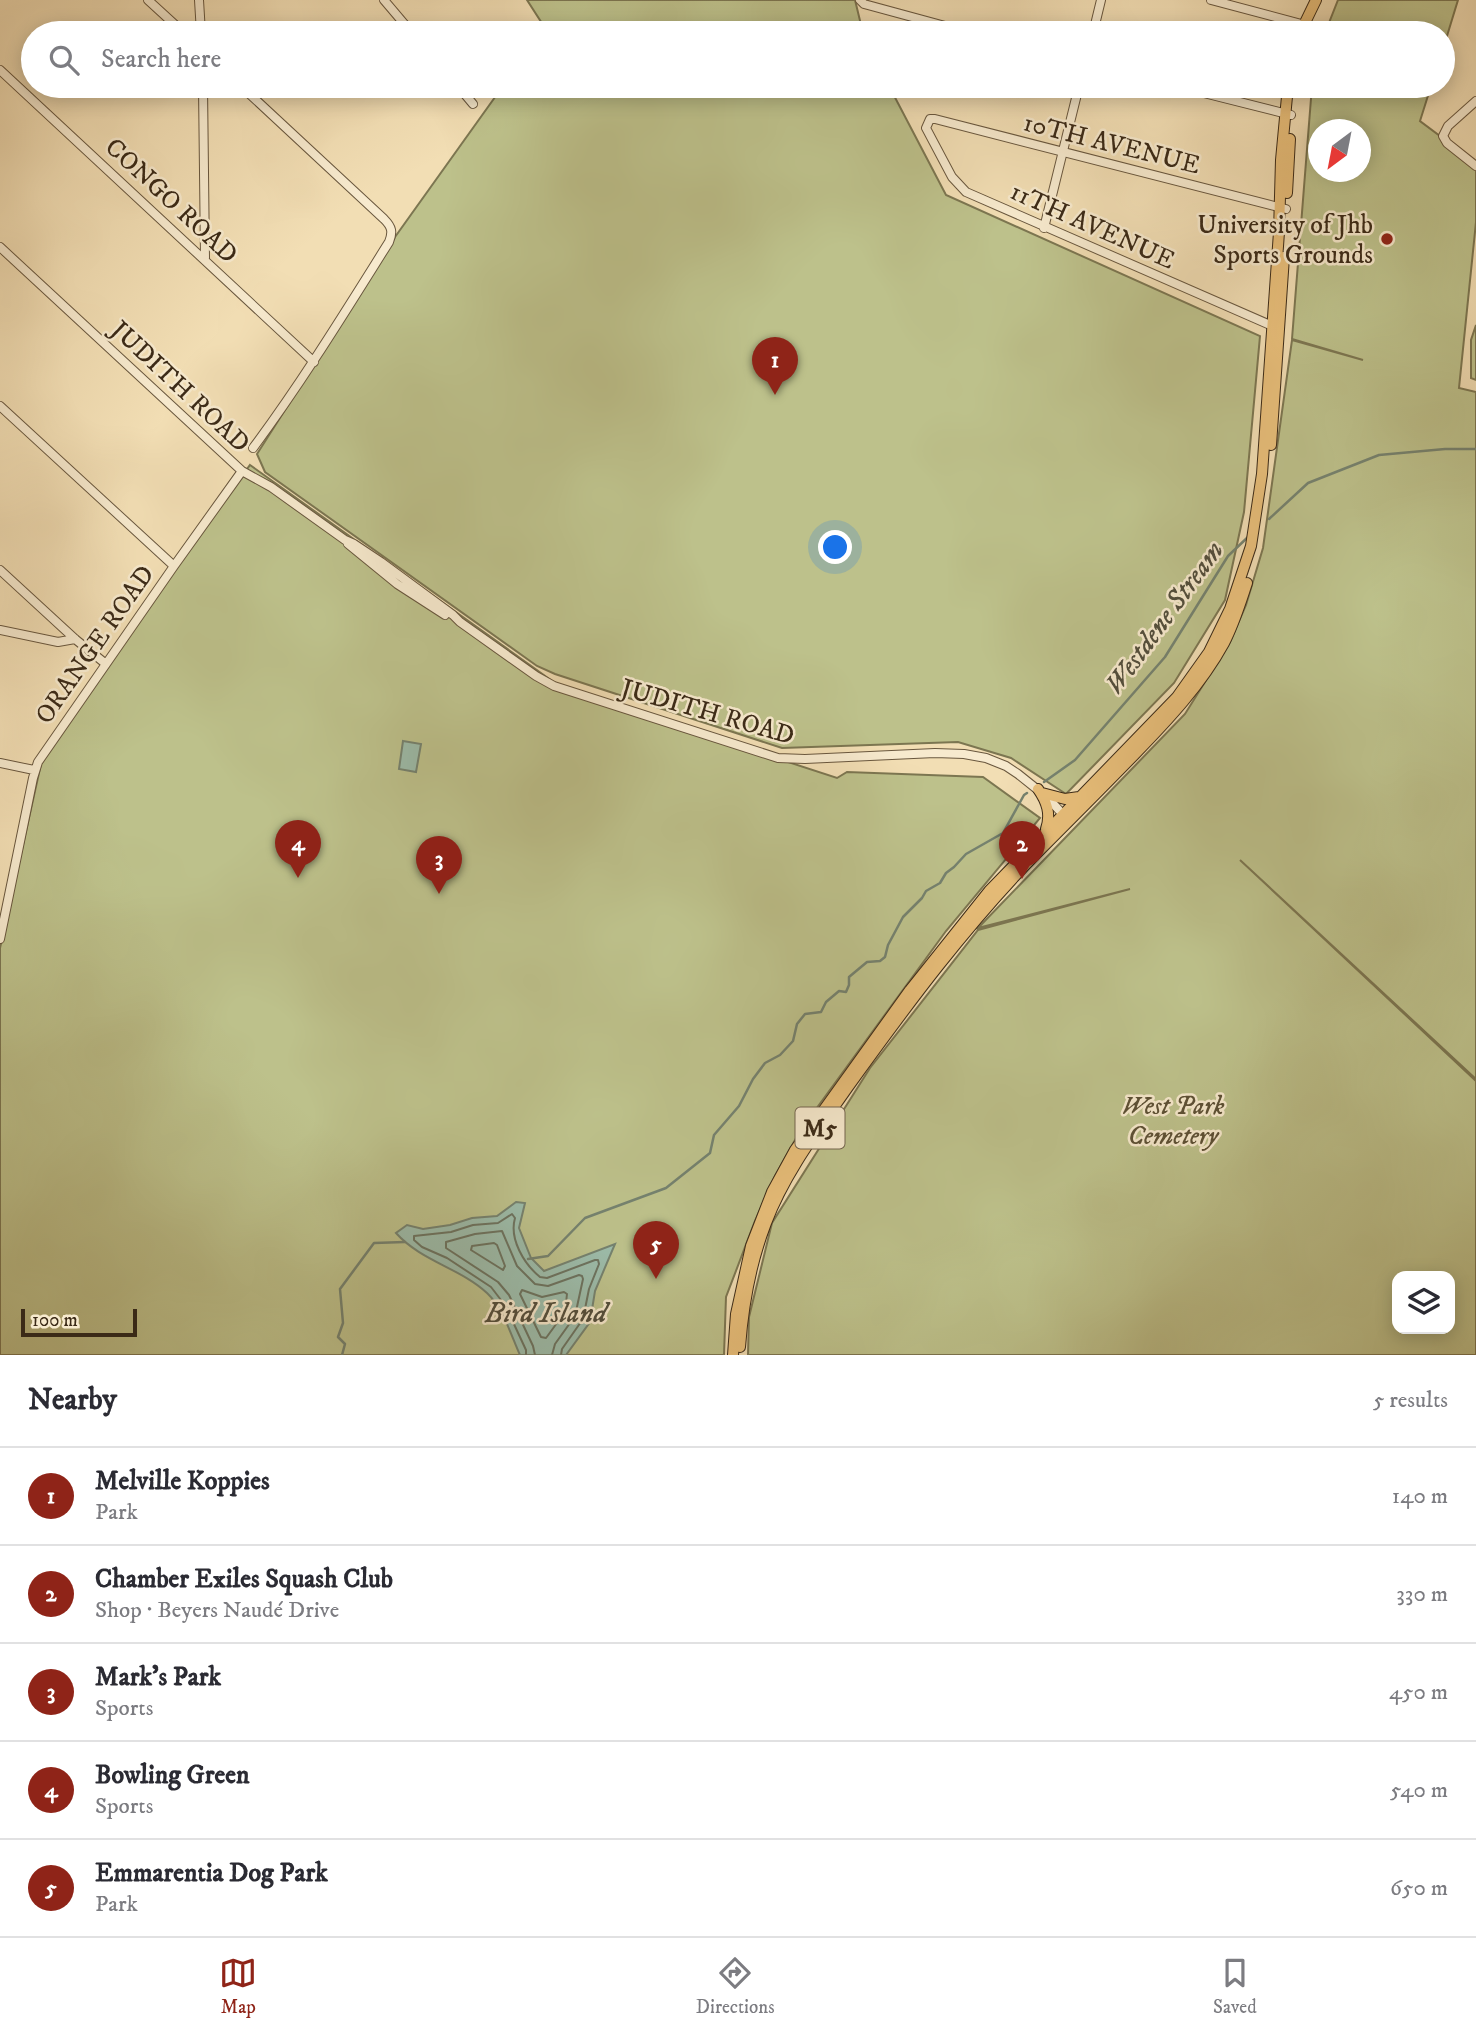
<!DOCTYPE html>
<html lang="en">
<head>
<meta charset="utf-8">
<style>
  :root { --surface:#fff; --page:#f7f7f7; --text:#2b2b33; --muted:#7c7c81; --line:#e1e1e2; --accent:#8f2418 }
  body { margin:0; font-family:"IM FELL DW Pica",serif; background:var(--page); color:var(--text) }
  .controls { position:absolute; right:21px; bottom:21px; display:grid; overflow:hidden; border-radius:14px; box-shadow:0 4px 18px #0003 }
  .controls button { width:63px; height:63px; display:grid; place-items:center; padding:0; border:0; border-bottom:2px solid var(--line); background:var(--surface); color:var(--text); font:35px sans-serif }
  .compass { position:absolute; left:1308px; top:119px; width:63px; height:63px; border-radius:50%; background:var(--surface); box-shadow:0 4px 18px #0003; rotate:212deg }
  .scale { position:absolute; left:21px; bottom:18px; width:116px; box-sizing:border-box; padding-left:7px; border:4px solid #3b2a17; border-top:0; font-size:19px; line-height:24px; white-space:nowrap; color:#3b2a17; -webkit-text-stroke:5px #f7eace; paint-order:stroke }
  .you { position:absolute; left:836px; top:548px; width:24px; height:24px; margin:-18px; border:5px solid #fff; border-radius:50%; background:#1a73e8; box-shadow:0 0 0 10px #1a73e833 }
  .badge { display:grid; place-items:center; width:46px; height:46px; border-radius:50%; background:var(--accent); color:#fff; font-size:23px; font-weight:700 }
  .pin { position:absolute; translate:-50% -58px; filter:drop-shadow(0 2px 4px #0008) }
  .pin::after { content:''; position:absolute; top:37px; width:24px; height:21px; background:inherit; clip-path:polygon(0 0,100% 0,50% 100%) }
  .list { margin:0; padding:0; list-style:none }
  h2 { display:flex; justify-content:space-between; align-items:center; height:91px; margin:0; padding:0 28px; font-size:30px }
  h2 small { font-size:23px; font-weight:400; color:var(--muted) }
  .list li { display:grid; grid-template-columns:46px 1fr auto; gap:21px; align-items:center; box-sizing:border-box; height:98px; padding:0 28px; border-top:2px solid var(--line) }
  .list b { display:block; font-size:26px; white-space:nowrap }
  .list p { margin:0; font-size:23px; white-space:nowrap; color:var(--muted) }
  .list em { font-size:23px; font-style:normal; color:var(--muted) }
  .icon { flex:none; width:38px; height:38px; fill:none; stroke:currentColor; stroke-width:2; stroke-linecap:round; stroke-linejoin:round }
  .map { position:relative; flex:none; width:1476px; height:1355px; overflow:hidden }
  .search { position:absolute; background:var(--surface); box-shadow:0 4px 18px #0003; left:21px; right:21px; top:21px; height:77px; display:flex; align-items:center; gap:18px; box-sizing:border-box; padding:0 24px; border-radius:38px; color:var(--muted); font-size:26px }
  .sheet { height:581px; background:var(--surface) }
  nav { display:flex; justify-content:space-around; align-items:center; box-sizing:border-box; height:98px; border-top:2px solid var(--line); background:var(--surface); font-size:19px; color:var(--muted) }
  nav a { display:grid; justify-items:center; gap:4px }
  nav .on { color:var(--accent) }
  .map>svg:first-child { display:block }
  .green { fill:#bdc18b; stroke:#7c7651; stroke-width:2; fill-rule:evenodd }
  .water { fill:#9cbcaa; stroke:#75826f; stroke-width:2 }
  .lines { fill:none; stroke-linecap:round; stroke-linejoin:round }
  .shore { stroke:#6c7360; stroke-width:2 }
  .stream { stroke:#75826f; stroke-width:2.5 }
  .minor-casing { stroke:#69573e; stroke-width:10 }
  .major-casing { stroke:#3b2a17; stroke-width:12 }
  .minor { stroke:#f7eace; stroke-width:8 }
  .major { stroke:#e9bf7a; stroke-width:10 }
  .poi-dot { fill:#8f2418; stroke:#f7eace; stroke-width:2.5 }
  .labels { text-anchor:middle; stroke-width:5; stroke-linejoin:round; paint-order:stroke }
  .shield { fill:#f7eace; stroke:#73644e; stroke-width:2 }
  .shield-label { font-size:24px; font-weight:bold; fill:#3b2a17 }
  .street-label { font-size:26px; fill:#3b2a17; stroke:#f7eace }
  .poi-label { font-size:26px; fill:#3b2a17; stroke:#f7eace; text-anchor:end }
  .park-label { font-size:26px; font-style:italic; fill:#5c5034; stroke:#f7eace }
  .water-label { font-size:28px; font-style:italic; fill:#534e3c; stroke:#f7eace }
</style>
</head>
<body>
<div class="map">
<svg width="1476" height="1355" viewBox="0 0 1476 1355">
  <rect width="100%" height="100%" fill="#f2deb4"/>
  <filter id="stains"><feTurbulence type="fractalNoise" baseFrequency=".00286" numOctaves="4"/><feColorMatrix values="0 0 0 0 .2 0 0 0 0 .09 0 0 0 0 .02 0 0 0 .5 -.17"/></filter>
  <radialGradient id="worn" r=".72"><stop offset=".6" stop-color="#630" stop-opacity="0"/><stop offset="1" stop-color="#630" stop-opacity=".3"/></radialGradient>
  <path class="green" d="M527 0H855L863 33H541L545 28Z
    M1338 0H1458L1443 49V33H1325Z
    M503 86H889L946 195 1260 336 1244 512 1225 600 1174 683 1066 794 1011 758 958 742 782 748 555 674 537 666 265 472 257 454 395 237Z
    M1312 86H1431L1420 121 1476 163V222L1459 388 1476 392V1079L1240 860 1476 1081V1355H748L749 1317 772 1223 870 1068 978 930 1130 889 978 928 1185 714 1230 642 1246 605 1263 548 1292 340 1363 360 1292 339ZM1318 130H1360V172H1318ZM1397 1276H1450V1329H1397Z
    M1476 325V380L1471 378V340Z
    M250 465 562 688 837 778 847 772 983 777 1040 818 946 931 800 1131 775 1176 755 1221 726 1297 724 1355H0V948L41 764 109 659Z"/>
  <path class="water" d="M403 741 421 744 416 772 399 769Z
    M516 1202 525 1203 519 1228 531 1258 544 1271 615 1244 595 1291 590 1322 566 1355H520C511 1335 503 1308 487 1293 460 1268 421 1261 396 1233L407 1225 423 1229 450 1225 472 1218 497 1216Z"/>
  <g class="lines">
    <path class="shore" d="M494 1243 497 1245 505 1266 503 1270 471 1250 472 1246Z
      M522 1290 542 1297 564 1292 567 1294 565 1312 546 1338 541 1337 520 1294Z
      M526 1355V1350L513 1322 501 1300 491 1287 447 1258 422 1247 414 1240V1236L451 1232 473 1225 498 1223 512 1214 515 1218C509 1239 524 1264 540 1277L547 1278 595 1260H598L599 1264 589 1289 583 1319 562 1349 561 1355
      M535 1355 533 1346 509 1295 498 1282 446 1248V1242L475 1234 502 1231 517 1266 535 1284 548 1286 579 1275 582 1276 583 1279 575 1316 555 1344 552 1355"/>
    <path class="stream" d="M1269 519 1308 483 1379 455 1445 449H1476
      M1044 782 1075 760 1165 657 1228 556 1248 537
      M528 1259 548 1256 585 1218 666 1188 710 1153 714 1135 739 1106 753 1079 765 1063 780 1055 793 1041 797 1024 805 1014 821 1012 826 1002 839 991 846 992 849 985V977L867 962 880 961 885 957 888 945 903 917 922 898 926 891 940 883 946 873 954 867 966 854 1003 833 1024 795 1027 793
      M342 1355 345 1344 338 1337 343 1323 340 1289 374 1243 405 1242"/>
    <defs>
      <path id="minor" d="M148 0 184 33
        M199 0 201 33
        M384 0 412 33
        M860 0 864 4 971 33
        M1211 0 1309 26
        M1093 33 1101 0
        M0 70 314 362
        M203 86 205 258
        M241 86 384 219C392 227 393 232 389 242 345 312 302 382 253 448
        M458 86 473 104
        M1176 86 1291 115
        M1476 101 1448 126 1443 136 1447 143 1476 166
        M1044 228 1079 86
        M0 247 242 471 271 487 345 540 354 544 381 562 453 615 460 622 536 676 554 686 778 758 805 759 935 753 964 754 986 758 1006 766 1018 774 1048 798 1067 819
        M1277 328 966 192 952 177 926 128 930 119H935L1286 209
        M0 406 174 566
        M348 544 397 584 445 615
        M0 570 75 639 106 664
        M0 630 58 642 75 639
        M0 763 34 770
        M0 939 33 778 38 762 174 566 242 471"/>
      <path id="major" d="M1300 33 1316 0
        M1287 193 1290 139
        M1271 445 1284 257
        M1038 789C1047 802 1051 814 1046 829
        M1042 793 1065 799 1079 797
        M740 1347C743 1306 751 1262 766 1223 785 1173 818 1130 848 1087 907 1005 967 924 1038 852 1070 820 1103 787 1135 754 1168 720 1201 685 1224 643 1234 624 1240 604 1247 583
        M733 1355 736 1314 751 1246 772 1192 795 1150 910 990 989 891 1177 697 1209 652 1230 609 1251 546 1262 474 1279 232 1281 160 1288 86"/>
    </defs>
    <use href="#minor" class="minor-casing"/>
    <use href="#major" class="major-casing"/>
    <use href="#minor" class="minor"/>
    <use href="#major" class="major"/>
  </g>
  <circle class="poi-dot" cx="1387" cy="239" r="7"/>
  <g class="labels">
    <rect class="shield" x="795.5" y="1107.5" width="49" height="41" rx="5"/>
    <g class="shield-label">
      <text x="820" y="1136">M5</text>
    </g>
    <g class="street-label">
      <text transform="translate(1112 143) rotate(14)" y="9">10TH AVENUE</text>
      <text transform="translate(172 200) rotate(43)" y="9">CONGO ROAD</text>
      <text transform="translate(1093 225) rotate(24)" y="9">11TH AVENUE</text>
      <text transform="translate(181 386) rotate(43)" y="9">JUDITH ROAD</text>
      <text transform="translate(94 644) rotate(-55)" y="9">ORANGE ROAD</text>
      <text transform="translate(708 711) rotate(16)" y="9">JUDITH ROAD</text>
    </g>
    <g class="poi-label">
      <text x="1373" y="233">University of Jhb<tspan x="1373" dy="30">Sports Grounds</tspan></text>
    </g>
    <g class="park-label">
      <text x="1173" y="1114">West Park<tspan x="1173" dy="30">Cemetery</tspan></text>
    </g>
    <g class="water-label">
      <text transform="translate(1163 617) rotate(-54)" y="10">Westdene Stream</text>
      <text x="546" y="1322">Bird Island</text>
    </g>
  </g>
  <rect width="100%" height="100%" filter="url(#stains)"/>
  <rect width="100%" height="100%" fill="url(#worn)"/>
</svg>
<div class="controls">
<button><svg class="icon" aria-label="layers" viewBox="0 0 24 24"><path d="M12 4l9 5-9 5-9-5zM3 14l9 5 9-5"/></svg></button>
</div>
<svg class="compass" viewBox="-18 -18 36 36"><path d="M0-13l5 13h-10z" fill="#e53935"/><path d="M0 13l5-13h-10z" fill="#7c7c81"/></svg>
<div class="scale">100 m</div>
<div class="you"></div>
<div class="pin badge" style="left:775px;top:395px">1</div>
<div class="pin badge" style="left:1022px;top:879px">2</div>
<div class="pin badge" style="left:439px;top:894px">3</div>
<div class="pin badge" style="left:298px;top:878px">4</div>
<div class="pin badge" style="left:656px;top:1279px">5</div>
<div class="search"><svg class="icon" aria-label="search" viewBox="0 0 24 24"><circle cx="10" cy="10" r="6"/><path d="M15 15l6 6"/></svg>Search here</div>
</div>
<section class="sheet">
<h2>Nearby<small>5 results</small></h2>
<ul class="list">
<li><span class="badge">1</span><div><b>Melville Koppies</b><p>Park</p></div><em>140 m</em></li>
<li><span class="badge">2</span><div><b>Chamber Exiles Squash Club</b><p>Shop · Beyers Naudé Drive</p></div><em>330 m</em></li>
<li><span class="badge">3</span><div><b>Mark's Park</b><p>Sports</p></div><em>450 m</em></li>
<li><span class="badge">4</span><div><b>Bowling Green</b><p>Sports</p></div><em>540 m</em></li>
<li><span class="badge">5</span><div><b>Emmarentia Dog Park</b><p>Park</p></div><em>650 m</em></li>
</ul>
</section>
<nav>
<a class="on"><svg class="icon" aria-label="map" viewBox="0 0 24 24"><path d="M3 6l6-2 6 2 6-2v14l-6 2-6-2-6 2zM9 4v14M15 6v14"/></svg>Map</a>
<a><svg class="icon" aria-label="directions" viewBox="0 0 24 24"><path d="M12 3l9 9-9 9-9-9zM9 14v-3h6M13 9l2 2-2 2"/></svg>Directions</a>
<a><svg class="icon" aria-label="saved" viewBox="0 0 24 24"><path d="M7 4h10v16l-5-4-5 4z"/></svg>Saved</a>
</nav>
</body>
</html>
